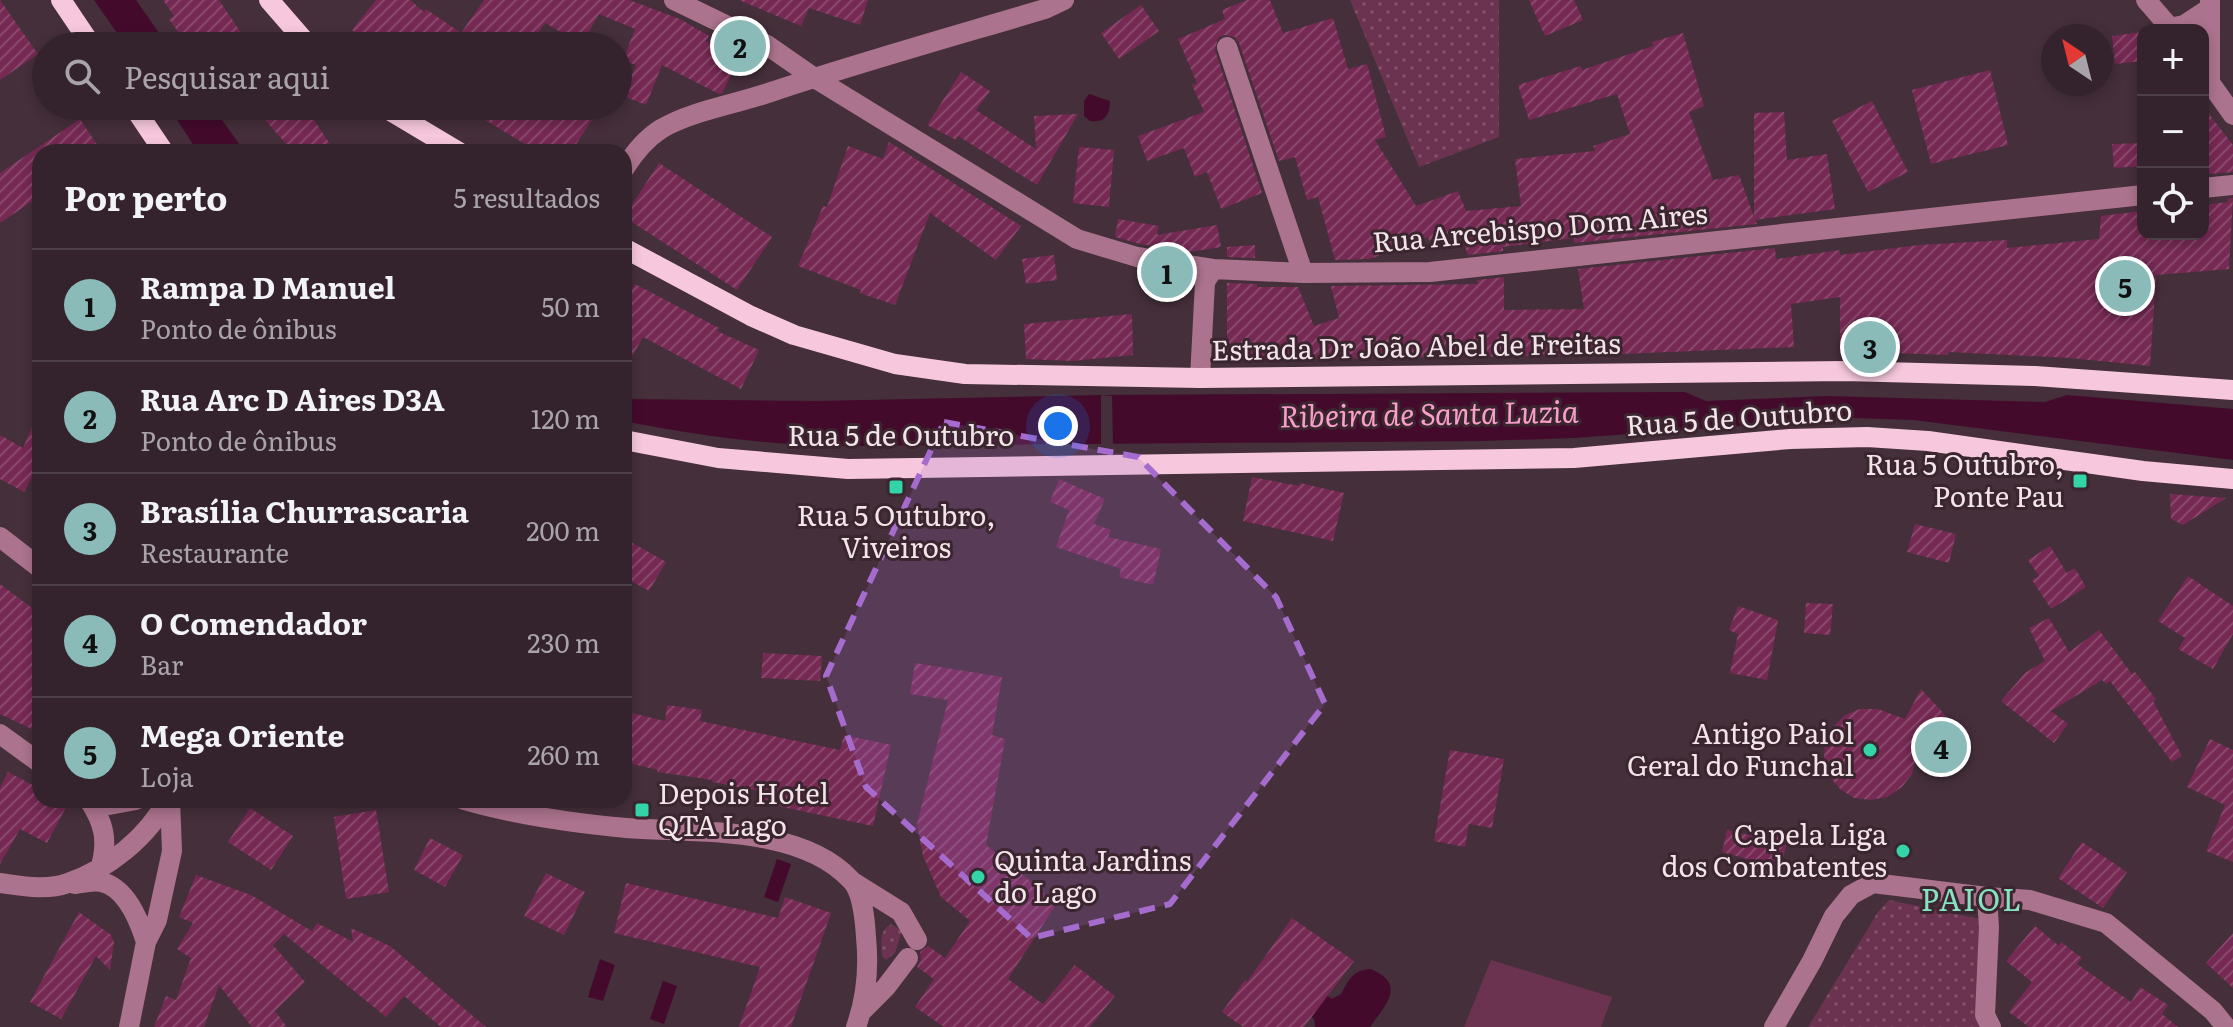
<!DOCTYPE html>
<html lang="pt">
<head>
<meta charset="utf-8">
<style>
  :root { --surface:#34232c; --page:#3c2b34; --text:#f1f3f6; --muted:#a9a4a9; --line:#4e4048; --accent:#8bbbb9 }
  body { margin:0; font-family:Literata,serif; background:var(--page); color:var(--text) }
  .controls { position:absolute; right:24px; top:24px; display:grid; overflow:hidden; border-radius:16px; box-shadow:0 4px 12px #0003 }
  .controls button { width:72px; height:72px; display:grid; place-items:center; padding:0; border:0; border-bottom:2px solid var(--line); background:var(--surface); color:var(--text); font:40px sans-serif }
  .compass { position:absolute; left:2041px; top:24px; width:72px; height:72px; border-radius:50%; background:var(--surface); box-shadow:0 4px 12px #0003; rotate:325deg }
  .you { position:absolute; left:1058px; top:426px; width:28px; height:28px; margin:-20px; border:6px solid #fff; border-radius:50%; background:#1a73e8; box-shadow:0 0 0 12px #1a73e833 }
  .badge { display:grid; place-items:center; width:52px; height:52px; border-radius:50%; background:var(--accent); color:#111; font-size:26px; font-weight:700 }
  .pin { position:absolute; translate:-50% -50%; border:4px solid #fff; box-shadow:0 2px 8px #0006 }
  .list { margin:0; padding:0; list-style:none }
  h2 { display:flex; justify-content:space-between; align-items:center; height:104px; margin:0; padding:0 32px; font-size:34px }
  h2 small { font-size:26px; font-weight:400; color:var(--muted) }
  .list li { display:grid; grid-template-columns:52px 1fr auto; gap:24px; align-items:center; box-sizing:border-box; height:112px; padding:0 32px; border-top:2px solid var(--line) }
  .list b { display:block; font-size:30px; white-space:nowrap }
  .list p { margin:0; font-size:26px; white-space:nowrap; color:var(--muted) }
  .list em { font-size:26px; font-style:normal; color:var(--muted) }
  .icon { flex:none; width:44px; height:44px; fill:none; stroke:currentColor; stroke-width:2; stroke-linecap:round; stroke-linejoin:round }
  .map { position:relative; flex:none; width:2233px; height:1027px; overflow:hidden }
  .search { position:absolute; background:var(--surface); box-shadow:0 4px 12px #0003; left:32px; top:32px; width:600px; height:88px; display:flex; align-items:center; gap:20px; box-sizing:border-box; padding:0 28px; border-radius:44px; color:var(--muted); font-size:30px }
  .panel { position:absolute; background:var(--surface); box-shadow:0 4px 12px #0003; left:32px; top:144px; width:600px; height:664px; border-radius:24px }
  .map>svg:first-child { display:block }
  .grass { fill:url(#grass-dots) }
  .green { fill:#6b3350 }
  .water { fill:#440a2c }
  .pier { fill:#452f3a }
  .building { fill:url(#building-hatch) }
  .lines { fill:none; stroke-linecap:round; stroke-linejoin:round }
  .minor { stroke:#ac738e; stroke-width:20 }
  .major { stroke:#f7c8dd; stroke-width:20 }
  .marked { fill:#a56cce; fill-opacity:0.2; stroke:#a56cce; stroke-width:6; stroke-dasharray:16 10; stroke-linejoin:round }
  .poi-dot { fill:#33d4a8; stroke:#3b252f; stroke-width:3 }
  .labels { text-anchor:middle; stroke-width:6; stroke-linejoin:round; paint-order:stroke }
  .street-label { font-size:28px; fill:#f3e4ea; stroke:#3b252f }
  .poi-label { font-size:28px; fill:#f3e4ea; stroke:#3b252f; text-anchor:end }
  .water-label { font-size:30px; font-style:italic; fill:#f79ec9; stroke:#3b252f }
  .neighbourhood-label { font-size:30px; letter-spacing:2px; fill:#86e2c2; stroke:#3b252f }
</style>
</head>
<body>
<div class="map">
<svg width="2233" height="1027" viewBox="0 0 2233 1027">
  <defs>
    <pattern id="grass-dots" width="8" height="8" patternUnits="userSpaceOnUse" patternTransform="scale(2)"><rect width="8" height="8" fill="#6b3350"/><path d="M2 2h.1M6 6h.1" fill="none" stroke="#815069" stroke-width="1.8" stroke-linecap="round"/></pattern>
    <pattern id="building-hatch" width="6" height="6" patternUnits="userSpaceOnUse" patternTransform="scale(2)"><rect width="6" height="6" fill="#752953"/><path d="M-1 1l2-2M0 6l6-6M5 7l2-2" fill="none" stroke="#89486c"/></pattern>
  </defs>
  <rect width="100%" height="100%" fill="#452f3a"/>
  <path class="grass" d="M1350 0H1499V137L1419 167Z
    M1889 900 1980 919 1981 1027H1808L1878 912Z
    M890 924 902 930 895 953 886 960 882 956C881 942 879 933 890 924Z"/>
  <path class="green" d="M1491 960 1612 997 1601 1027H1464Z"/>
  <path class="water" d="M94 0H136L168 46H126Z
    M1089 94 1110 101C1110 115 1105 123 1090 121L1084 116V101Z
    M168 106H212L245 152H198Z
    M1685 392 1706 401 1828 396 2045 402 2067 395 2233 409V460L1913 420 1854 418 1574 438 1482 441 831 446C758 444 695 435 624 421V399L817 401 1101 395Z
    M777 859 791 864 778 902 764 897Z
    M600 959 615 965 603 1001 588 997Z
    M1290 968 1332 999 1341 994C1349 980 1352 970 1371 969 1408 985 1384 1006 1370 1027H1315L1314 1019 1274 989Z
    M663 981 677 986 664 1024 650 1019Z"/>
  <path class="pier" d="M1101 395 1112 396 1113 445H1101Z"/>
  <path class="building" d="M0 0 38 54 0 80Z
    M163 0H219L250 46H188L169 19 174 16Z
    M376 0H410L424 12 426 9 461 33 484 0H629L680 19 709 36 706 41 740 58 722 93 719 94 662 65 646 105 623 96 636 65 623 60 635 29 599 14 582 44 545 23 529 46H372L352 30Z
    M739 0H868L860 25 809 8 801 26Z
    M1247 0H1270L1283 33 1333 18 1348 69 1367 64 1386 137 1375 140 1416 206 1458 191 1466 211 1521 206 1515 159 1595 151 1593 146 1630 134 1617 94 1529 120 1518 85 1581 66 1582 70 1653 46 1652 42 1683 33 1704 106 1689 112 1713 180 1739 175 1754 217V113L1784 112 1787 160 1827 154 1835 209 1755 220 1757 224 1574 243V238L1503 247V251L1468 255 1459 230 1429 241 1428 237 1370 259 1335 260 1318 197 1307 200 1295 157 1279 161 1239 43 1235 37 1224 35 1218 38 1215 50 1262 193 1221 209 1207 172 1195 177 1184 148 1147 161 1138 136 1204 112 1192 85 1197 83 1178 39 1225 19 1222 10Z
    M1529 0H1574L1583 20 1545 36Z
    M1141 5 1159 31 1119 59 1101 33Z
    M2143 32V61L2115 64 2112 36Z
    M1990 70 2008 145 1931 164 1912 90Z
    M961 72 990 91 976 110 1036 149 1034 116 1078 114 1037 185 958 136 956 140 927 125Z
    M1872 101 1908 172 1868 192 1832 121Z
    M253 106H305L335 152H293Z
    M462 106H601L571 152H538Z
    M2203 106 2233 145V172L2209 174 2203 167Z
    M80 119 102 152H40V196L0 223V173Z
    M889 142 1021 226 996 260 930 213 895 305 860 293 861 290 798 266 823 206 827 207 848 146 883 159Z
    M2143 143V166L2114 168 2112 144Z
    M1079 147 1114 150 1109 207 1073 203Z
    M659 163 772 237 737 290 624 217Z
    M2233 198 2229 269 2156 275 2150 366 2070 358 1949 352 1948 355 1840 351V297L1791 304 1794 347 1596 355 1227 360V283L1257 284V287H1298L1314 326 1339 318 1331 286 1478 284 1477 280 1504 277V310L1584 309 1578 269 1775 248 1776 259 1840 250V255L1919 245 2007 240V248L2099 239 2101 216 2143 211V234H2203V205L2229 202 2227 199Z
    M1118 219 1159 226 1157 235 1217 225 1221 247 1190 252 1140 244 1115 237Z
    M1255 245V258L1227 257V247Z
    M1054 255 1057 280 1026 284 1022 259Z
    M635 284 719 328 717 331 759 350 741 389 643 337 624 371V303Z
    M1132 314 1133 355 1072 361 1026 359 1024 324Z
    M40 407V462L24 492 0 479V435L23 448Z
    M1252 477 1299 486 1300 483 1344 493 1333 541 1243 521Z
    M1059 479 1105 499 1094 524 1111 530 1108 537 1161 549 1153 585 1119 577 1121 569 1056 547 1069 510 1050 502Z
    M2170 494 2226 498 2183 525 2171 519Z
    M1915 524 1956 534 1949 563 1907 552Z
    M624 538 666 562 649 591 624 577Z
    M2050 546 2067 573 2075 568 2086 587 2051 609 2032 580 2039 576 2028 560Z
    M2188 576 2233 606V634L2213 669 2178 649 2185 638 2158 621Z
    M0 584 40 614V733L0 714Z
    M1806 603 1833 604 1830 635 1804 633Z
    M1738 606 1778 620 1767 680 1730 673 1738 634 1729 630Z
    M2049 618 2069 652 2099 630 2132 674 2135 672 2156 699 2153 701 2182 756 2172 762 2110 681 2106 684 2102 680 2051 711 2068 724 2054 743 2001 701 2025 673 2045 661 2029 628Z
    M763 653 822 656 820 681 761 678Z
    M915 663 1002 677 992 735 1005 739 986 845 1057 903 1008 979 1043 1004 1075 965 1115 996 1090 1027H944L915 1007 934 979 917 967 921 960 920 952 928 946 945 958 970 921 941 897 923 856 917 824 948 700 910 694Z
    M1921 689 1944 714 1951 729 1958 762 1919 746 1912 774 1902 787 1887 797 1871 800 1854 798 1840 789 1829 776 1824 760 1825 743 1832 728 1845 715 1860 709H1878L1905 719Z
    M667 705 702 710 700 721 840 750 844 735 891 745 873 826 763 803 766 792 712 782 713 780 657 772 658 770 624 762V711L665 721Z
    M2210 739 2233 750V862L2206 851 2225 805 2187 787Z
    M1450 750 1504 759 1492 828 1469 824 1465 847 1434 841Z
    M8 772 40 789V800H70L47 843 20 829 0 864V788Z
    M250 808 293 836 271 870 228 842Z
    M376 810 389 892 346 899 334 817Z
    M1764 829 1789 836 1777 880 1752 874 1755 861 1722 852 1727 830 1761 838Z
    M430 838 463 855 445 887 414 870Z
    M2082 842 2127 872 2103 908 2058 878Z
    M546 873 585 892 564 935 524 916Z
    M196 875 251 895 312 931 317 923 353 942 351 928 390 946 486 1027H441L404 996 386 1017 284 934 273 945 305 982 275 1011 287 1027H252L219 985 204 1027H154L166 996 176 1000 191 958 177 949 193 923 179 917Z
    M626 883 778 918 785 897 831 913 791 1027H739L760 967 614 933Z
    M79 912 111 935 114 942 110 970 96 956 61 1019 30 1002Z
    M1292 918 1354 961 1304 1027H1243L1222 1012 1245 980 1247 982Z
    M2035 926 2059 946 2061 942 2082 958 2077 964 2131 1002 2140 987 2168 1005 2162 1014 2178 1027H2029L2009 1012 2032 982 2006 961Z
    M2233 933V988L2206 963Z"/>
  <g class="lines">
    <path class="minor" d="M674 0 767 45 813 77 1077 239 1137 257 1213 269 1303 273 1430 272 2143 195
      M2146 0 2172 30
      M2170 28 2184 25 2210 8
      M1227 47 1303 273
      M2203 73 2233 115
      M2210 83V0
      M624 169C634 153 645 139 661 129 691 111 737 104 771 92 861 62 954 36 1045 9L1064 0
      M2203 188 2233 185
      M1200 378 1205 282 1213 269
      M0 537 40 568
      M0 734 40 763
      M89 800C104 823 108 840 101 866
      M90 800 109 805 136 800
      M464 800C516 815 572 823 626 828 695 833 800 825 851 880 863 892 865 921 866 937 869 967 866 999 856 1027
      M853 882 901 912 917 940
      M0 883C22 886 46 891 68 883 108 869 148 837 167 800
      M75 884C82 883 93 880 101 882 126 887 139 920 146 942
      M1987 897 1989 927 1985 1015 1991 1027
      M861 1012 886 987 908 958
      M129 1027 146 942 157 920 172 851 170 800
      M1774 1027 1812 961 1834 916 1851 895 1873 883 1987 897 2030 900 2106 923 2213 1011 2226 1027"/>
    <path class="major" d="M61 0 92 46
      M269 0 309 46
      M133 106 164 152
      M382 106 459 152
      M624 248 751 316 794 335 895 364 965 374 1200 378 1845 371 2035 376 2233 390
      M624 440 718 458 848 469 1574 458 1790 439 1867 437 1928 441 2143 471 2233 479"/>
  </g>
  <path class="marked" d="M944 422 1138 457 1276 597 1325 704 1170 904 1031 938 866 787 826 676Z"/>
  <g class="poi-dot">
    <rect x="2072" y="473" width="16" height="16" rx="4"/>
    <rect x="888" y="479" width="16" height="16" rx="4"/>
    <circle cx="1870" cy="750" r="8"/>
    <rect x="634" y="802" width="16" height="16" rx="4"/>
    <circle cx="1903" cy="851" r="8"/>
    <circle cx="978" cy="877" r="8"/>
  </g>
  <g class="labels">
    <g class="street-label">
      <text transform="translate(1540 228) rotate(-5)" y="10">Rua Arcebispo Dom Aires</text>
      <text transform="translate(1416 347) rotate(-1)" y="10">Estrada Dr João Abel de Freitas</text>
      <text transform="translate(1739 418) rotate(-4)" y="10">Rua 5 de Outubro</text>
      <text x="901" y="446">Rua 5 de Outubro</text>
    </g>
    <g class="poi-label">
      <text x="2064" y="475">Rua 5 Outubro,<tspan x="2064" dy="32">Ponte Pau</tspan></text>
      <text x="896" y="526" text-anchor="middle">Rua 5 Outubro,<tspan x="896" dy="32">Viveiros</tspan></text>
      <text x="1854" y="744">Antigo Paiol<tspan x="1854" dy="32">Geral do Funchal</tspan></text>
      <text x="658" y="804" text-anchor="start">Depois Hotel<tspan x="658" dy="32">QTA Lago</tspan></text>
      <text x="1887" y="845">Capela Liga<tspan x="1887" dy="32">dos Combatentes</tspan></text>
      <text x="994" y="871" text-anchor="start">Quinta Jardins<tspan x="994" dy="32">do Lago</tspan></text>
    </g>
    <g class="water-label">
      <text transform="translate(1429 415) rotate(-1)" y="10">Ribeira de Santa Luzia</text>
    </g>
    <g class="neighbourhood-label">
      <text x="1972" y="911">PAIOL</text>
    </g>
  </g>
</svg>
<div class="controls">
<button>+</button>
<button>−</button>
<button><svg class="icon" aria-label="locate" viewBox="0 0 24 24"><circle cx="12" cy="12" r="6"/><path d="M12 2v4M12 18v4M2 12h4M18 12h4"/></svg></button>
</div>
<svg class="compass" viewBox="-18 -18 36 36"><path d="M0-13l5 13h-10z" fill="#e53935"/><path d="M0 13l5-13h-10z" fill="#a9a4a9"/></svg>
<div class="you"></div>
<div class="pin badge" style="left:1167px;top:272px">1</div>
<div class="pin badge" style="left:740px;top:46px">2</div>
<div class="pin badge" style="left:1870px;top:347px">3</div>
<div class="pin badge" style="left:1941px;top:747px">4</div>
<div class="pin badge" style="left:2125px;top:286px">5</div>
<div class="search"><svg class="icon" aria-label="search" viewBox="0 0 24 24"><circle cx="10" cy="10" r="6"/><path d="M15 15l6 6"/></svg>Pesquisar aqui</div>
<section class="panel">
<h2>Por perto<small>5 resultados</small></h2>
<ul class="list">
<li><span class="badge">1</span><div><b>Rampa D Manuel</b><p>Ponto de ônibus</p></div><em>50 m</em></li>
<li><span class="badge">2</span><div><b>Rua Arc D Aires D3A</b><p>Ponto de ônibus</p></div><em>120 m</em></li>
<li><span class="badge">3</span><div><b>Brasília Churrascaria</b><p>Restaurante</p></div><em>200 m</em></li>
<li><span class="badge">4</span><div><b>O Comendador</b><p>Bar</p></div><em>230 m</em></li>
<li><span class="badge">5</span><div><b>Mega Oriente</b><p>Loja</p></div><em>260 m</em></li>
</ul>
</section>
</div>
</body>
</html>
